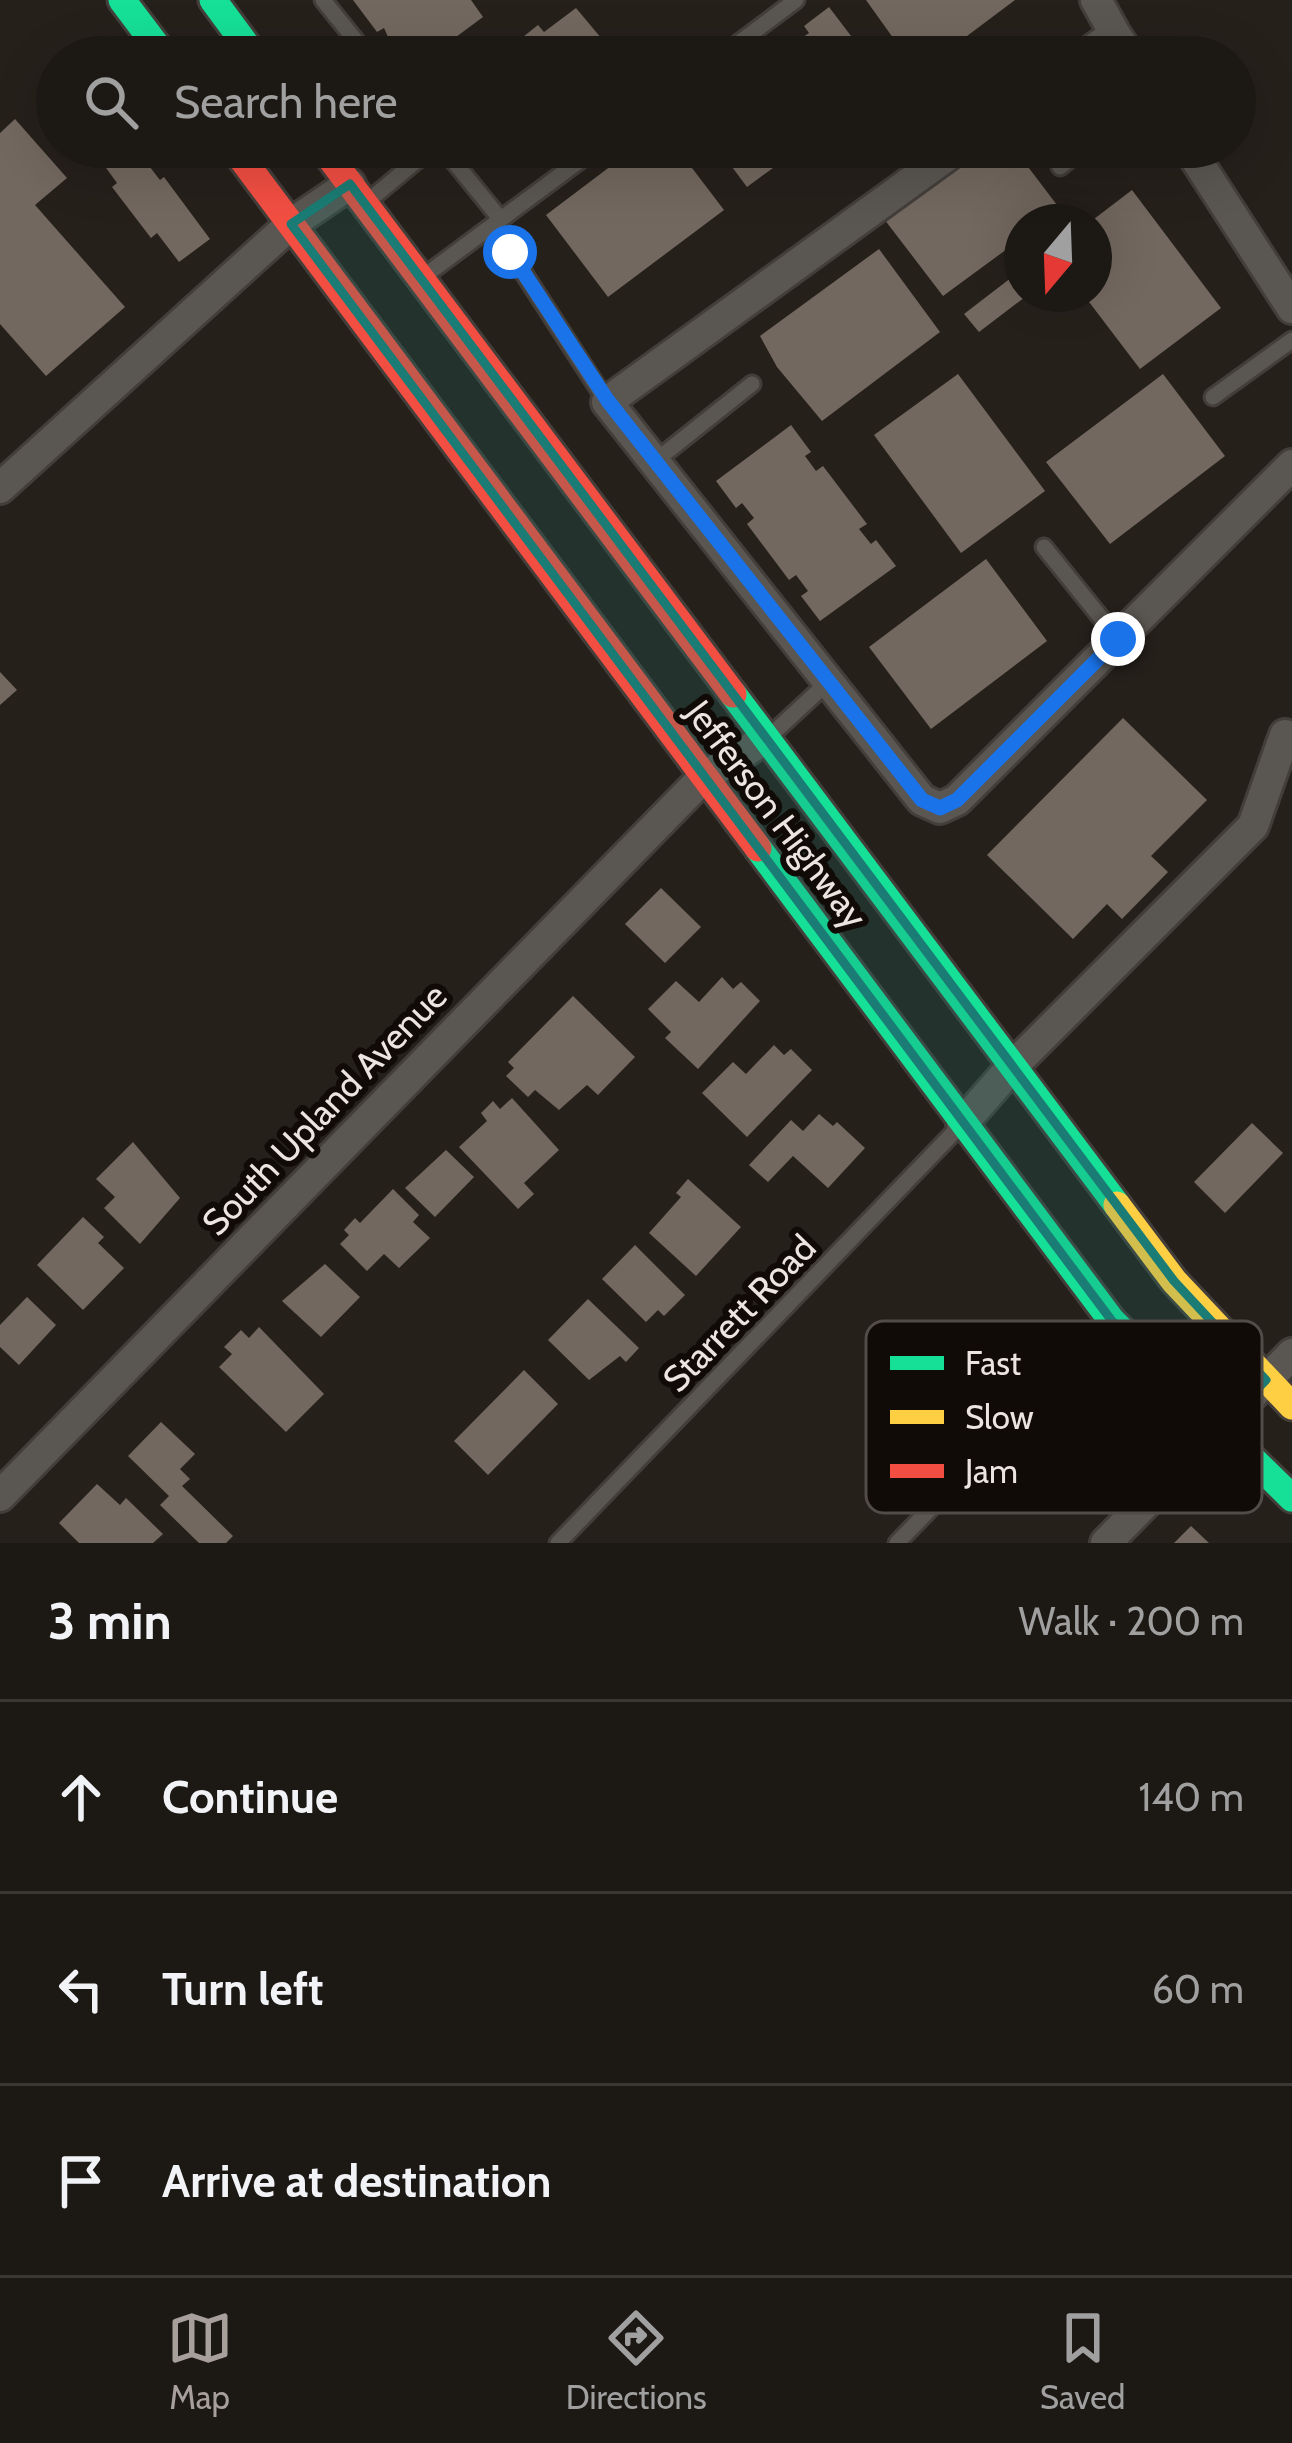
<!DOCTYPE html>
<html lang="en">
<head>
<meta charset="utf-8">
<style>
  :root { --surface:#1c1814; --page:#292522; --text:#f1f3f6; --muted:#a0a0a0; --line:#3a3734; --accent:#a79f9a }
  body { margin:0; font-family:Cabin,sans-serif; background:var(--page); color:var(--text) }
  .compass { position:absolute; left:1004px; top:204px; width:108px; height:108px; border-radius:50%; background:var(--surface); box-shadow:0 12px 48px #0002; rotate:199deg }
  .stop { position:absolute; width:36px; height:36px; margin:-27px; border:9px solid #1a73e8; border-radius:50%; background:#fff }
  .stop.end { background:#1a73e8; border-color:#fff; box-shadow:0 3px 12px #0008 }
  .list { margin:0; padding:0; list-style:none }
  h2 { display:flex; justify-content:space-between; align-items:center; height:156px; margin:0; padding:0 48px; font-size:51px }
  h2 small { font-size:39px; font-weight:400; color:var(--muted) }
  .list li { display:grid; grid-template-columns:78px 1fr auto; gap:36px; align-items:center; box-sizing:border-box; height:192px; padding:0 48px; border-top:3px solid var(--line) }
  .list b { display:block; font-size:45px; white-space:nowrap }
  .list em { font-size:39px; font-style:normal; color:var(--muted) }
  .icon { flex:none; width:66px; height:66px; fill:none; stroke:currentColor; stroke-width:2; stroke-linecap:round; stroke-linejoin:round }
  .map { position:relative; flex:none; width:1292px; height:1543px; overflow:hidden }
  .search { position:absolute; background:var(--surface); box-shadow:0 12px 48px #0002; left:36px; right:36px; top:36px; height:132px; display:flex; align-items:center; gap:30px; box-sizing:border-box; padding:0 42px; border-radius:66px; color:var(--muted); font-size:45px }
  .sheet { height:732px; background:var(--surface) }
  nav { display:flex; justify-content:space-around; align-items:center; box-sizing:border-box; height:168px; border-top:3px solid var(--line); background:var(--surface); font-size:33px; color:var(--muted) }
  nav a { display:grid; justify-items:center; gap:6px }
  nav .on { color:var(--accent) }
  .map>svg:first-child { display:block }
  .building { fill:#73685f }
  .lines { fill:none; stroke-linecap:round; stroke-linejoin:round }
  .lane-casing { stroke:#433e3a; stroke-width:21 }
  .street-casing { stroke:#433e3a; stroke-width:36 }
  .fast-casing { stroke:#433e3a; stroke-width:33 }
  .slow-casing { stroke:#433e3a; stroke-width:33 }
  .jam-casing { stroke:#433e3a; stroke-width:33 }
  .lane { stroke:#5a5651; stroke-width:15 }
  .street { stroke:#5a5651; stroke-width:30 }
  .fast { stroke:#16e098; stroke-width:27 }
  .slow { stroke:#ffcf43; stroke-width:27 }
  .jam { stroke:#f24e42; stroke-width:27 }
  .route { stroke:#1a73e8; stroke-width:15 }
  .marked { fill:#1a7c74; fill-opacity:0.2; stroke:#1a7c74; stroke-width:9; stroke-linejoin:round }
  .labels { text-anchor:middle; stroke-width:12; stroke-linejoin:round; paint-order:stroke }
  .street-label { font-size:36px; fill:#ece4de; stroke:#100b07 }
  .key { fill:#100b07; stroke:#524c48; stroke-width:3 }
  .key-label { font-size:33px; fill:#ece4de }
</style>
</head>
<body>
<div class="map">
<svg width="1292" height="1543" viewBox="0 0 1292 1543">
  <rect width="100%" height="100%" fill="#26201b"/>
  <path class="building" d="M353 0H471L483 17 429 57H397L384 28 377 32Z
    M866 0H1015L939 57 906 56Z
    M829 7 867 57H761L788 37 793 44 809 33 804 26Z
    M576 8 617 57H514L508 49 538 25 544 32Z
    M15 119 67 178 35 205 125 307 46 376 0 324V133Z
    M120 147H127L141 166 146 162 160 180 164 177 210 239 179 262 157 233 151 238 112 187 117 183 101 161Z
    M636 147H676L724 210 608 297 546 215Z
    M717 147H801L789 156 784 150 768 161 773 168 747 187Z
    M972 147H1013L1060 209 1043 222H1022V238L943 296 881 215Z
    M1132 190 1221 308 1140 369 1083 294H1094V219Z
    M879 249 940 332 822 421 777 367 760 336Z
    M1016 274 1022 294H1029L979 332 964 314Z
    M958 374 1045 491 961 553 874 435Z
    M1163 374 1225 456 1110 544 1046 462Z
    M791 425 811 452 805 456 816 471 823 466 867 524 859 529 871 544 876 540 896 566 820 621 801 596 808 591 796 575 789 580 747 524 754 518 742 503 736 508 716 481Z
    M986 559 1047 641 931 729 869 647Z
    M0 672 17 690 0 705Z
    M1123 718 1207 800 1151 856 1168 872 1122 919 1107 904 1073 939 987 855Z
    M661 888 701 927 665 963 625 924Z
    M722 977 733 989 741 982 760 1001 698 1069 665 1038 671 1032 648 1009 676 981 699 1002Z
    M573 996 635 1057 598 1095 587 1085 559 1110 535 1090 528 1097 506 1076 514 1068 508 1062Z
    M774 1045 784 1055 791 1049 812 1070 747 1137 702 1093 733 1062 746 1074Z
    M512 1098 559 1150 524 1183 534 1194 518 1209 459 1147 487 1121 481 1113 493 1101 500 1109Z
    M819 1114 833 1126 837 1122 865 1148 828 1188 793 1156 768 1182 749 1165 791 1120 803 1131Z
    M1252 1123 1283 1153 1225 1213 1194 1182Z
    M133 1142 180 1198 140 1244 104 1208 115 1197 96 1179Z
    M446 1150 474 1177 435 1217 405 1188Z
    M688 1179 741 1227 696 1276 649 1233 681 1197 676 1193Z
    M393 1189 419 1215 413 1222 430 1238 399 1268 384 1254 367 1271 340 1244 349 1235 344 1230 355 1218 360 1223Z
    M83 1217 104 1237 98 1243 124 1268 83 1310 37 1265Z
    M635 1245 685 1295 664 1316 658 1310 646 1322 602 1279Z
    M325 1264 360 1297 321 1337 282 1301Z
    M27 1297 56 1325 19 1365 0 1347V1325Z
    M588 1299 639 1348 626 1362 620 1356 589 1380 548 1340Z
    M259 1327 324 1394 286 1432 219 1367 232 1354 224 1347 241 1330 249 1338Z
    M524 1370 558 1404 488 1475 454 1441Z
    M161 1422 195 1454 180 1469 190 1479 182 1486 233 1536 226 1543H199L160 1505 169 1496 128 1456Z
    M97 1484 120 1505 126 1498 163 1534 153 1543H79L59 1523Z
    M1191 1526 1209 1543H1174Z"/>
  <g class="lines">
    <defs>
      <path id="lane" d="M323 0 369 57
        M720 57 796 0
        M442 147 498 216
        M1060 167 1085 147
        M367 202 433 147
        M510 252 607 402
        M423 277 598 147
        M1213 397 1292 340
        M654 462 752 384
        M1044 547 1118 639
        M771 735 826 684
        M558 1543 960 1126
        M897 1543 1110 1324"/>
      <path id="street" d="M1096 0 1115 34
        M1083 57 1115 34 1130 57
        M959 147 607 402 922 800 940 808 957 800 1292 465
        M1188 147 1292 308
        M0 488 291 224 350 184
        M962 1124 1011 1068 1253 826 1285 735
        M0 1496 704 777 765 739
        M1106 1543 1292 1354"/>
      <path id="fast" d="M122 0 165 57
        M213 0 255 57
        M733 694 1117 1205
        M758 848 1112 1321 1292 1498"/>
      <path id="slow" d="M1117 1205 1174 1281 1292 1406"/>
      <path id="jam" d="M233 147 758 848
        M322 147 733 694"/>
    </defs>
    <use href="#lane" class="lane-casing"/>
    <use href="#street" class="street-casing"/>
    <use href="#fast" class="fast-casing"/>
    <use href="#slow" class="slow-casing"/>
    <use href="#jam" class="jam-casing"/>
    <use href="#lane" class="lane"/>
    <use href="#street" class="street"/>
    <use href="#fast" class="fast"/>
    <use href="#slow" class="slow"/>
    <use href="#jam" class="jam"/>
  </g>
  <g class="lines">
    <path class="route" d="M510 252 608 401 922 800 940 808 957 800 1118 639"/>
  </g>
  <path class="marked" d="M350 184 1174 1281 1266 1380 1220 1428 1112 1321 291 224Z"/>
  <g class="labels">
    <g class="street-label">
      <text transform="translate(777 814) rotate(53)" y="13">Jefferson Highway</text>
      <text transform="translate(324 1109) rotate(-46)" y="13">South Upland Avenue</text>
      <text transform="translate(739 1313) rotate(-46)" y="13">Starrett Road</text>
    </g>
  </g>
  <rect x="866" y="1321" width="396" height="192" rx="18" class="key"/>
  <rect x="890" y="1356" width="54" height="14" fill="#16e098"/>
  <rect x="890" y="1410" width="54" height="14" fill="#ffcf43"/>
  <rect x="890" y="1464" width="54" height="14" fill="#f24e42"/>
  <g class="key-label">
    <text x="965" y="1375">Fast</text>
    <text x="965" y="1429">Slow</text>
    <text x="965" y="1483">Jam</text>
  </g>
</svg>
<svg class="compass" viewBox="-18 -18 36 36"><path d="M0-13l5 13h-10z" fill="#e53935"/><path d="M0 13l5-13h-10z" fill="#a0a0a0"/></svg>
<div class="stop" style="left:510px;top:252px"></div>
<div class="stop end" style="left:1118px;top:639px"></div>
<div class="search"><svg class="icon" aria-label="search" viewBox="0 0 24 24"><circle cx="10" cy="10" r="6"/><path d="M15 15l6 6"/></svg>Search here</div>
</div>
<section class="sheet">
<h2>3 min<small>Walk · 200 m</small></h2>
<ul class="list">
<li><svg class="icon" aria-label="ahead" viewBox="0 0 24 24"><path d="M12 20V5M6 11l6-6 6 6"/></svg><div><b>Continue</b></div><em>140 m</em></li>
<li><svg class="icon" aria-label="left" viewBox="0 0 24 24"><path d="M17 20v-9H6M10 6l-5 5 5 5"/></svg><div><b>Turn left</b></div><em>60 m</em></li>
<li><svg class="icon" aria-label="arrive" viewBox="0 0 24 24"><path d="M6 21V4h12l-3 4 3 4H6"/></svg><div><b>Arrive at destination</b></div></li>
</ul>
</section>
<nav>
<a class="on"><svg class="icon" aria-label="map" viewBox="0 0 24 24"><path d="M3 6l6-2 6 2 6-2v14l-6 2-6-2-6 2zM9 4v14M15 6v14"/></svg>Map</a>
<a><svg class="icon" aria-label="directions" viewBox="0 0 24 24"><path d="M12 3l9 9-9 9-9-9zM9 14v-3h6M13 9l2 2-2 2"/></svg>Directions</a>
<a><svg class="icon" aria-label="saved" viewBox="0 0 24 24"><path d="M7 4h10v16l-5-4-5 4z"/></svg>Saved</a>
</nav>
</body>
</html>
